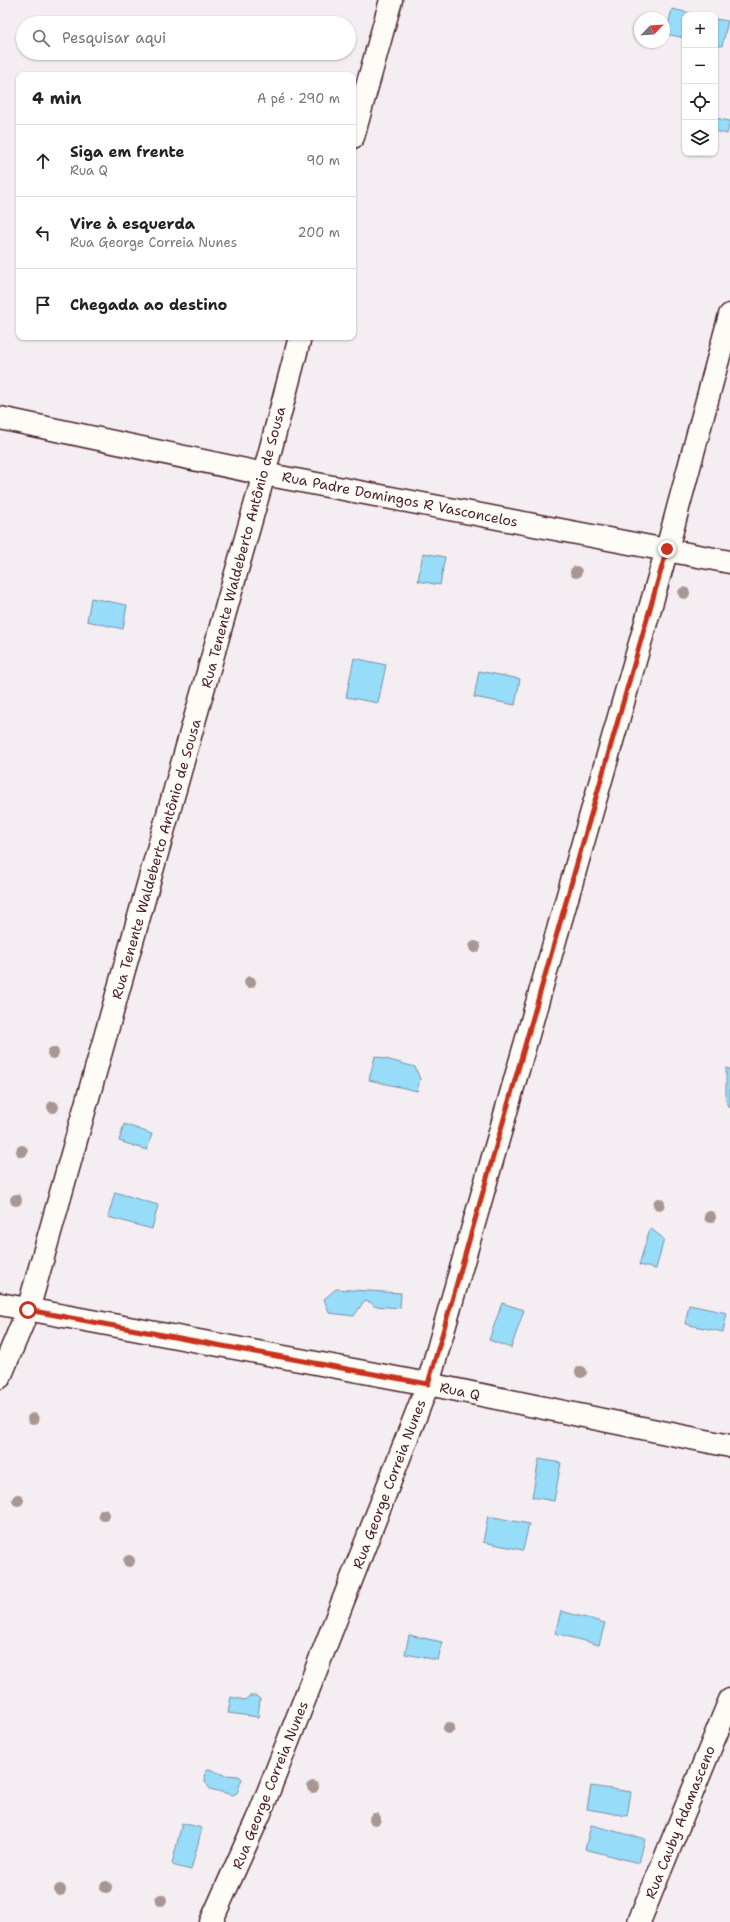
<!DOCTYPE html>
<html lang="pt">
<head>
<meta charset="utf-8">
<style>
  :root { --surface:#fff; --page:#f6f6f6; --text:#222; --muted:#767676; --line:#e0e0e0 }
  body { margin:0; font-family:"Shantell Sans",sans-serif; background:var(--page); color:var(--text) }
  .controls { position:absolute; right:12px; top:12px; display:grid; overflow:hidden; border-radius:8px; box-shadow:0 1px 3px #0004 }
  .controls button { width:36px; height:36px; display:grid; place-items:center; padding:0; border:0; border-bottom:1px solid var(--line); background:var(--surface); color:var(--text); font:20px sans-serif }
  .compass { position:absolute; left:634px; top:12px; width:36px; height:36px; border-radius:50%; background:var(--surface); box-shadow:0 1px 3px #0004; rotate:65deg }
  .stop { position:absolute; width:12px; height:12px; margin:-9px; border:3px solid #c8321e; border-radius:50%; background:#fff }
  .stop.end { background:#c8321e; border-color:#fff; box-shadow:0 1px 4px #0008 }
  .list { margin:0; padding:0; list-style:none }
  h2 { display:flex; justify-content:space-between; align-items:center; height:52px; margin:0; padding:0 16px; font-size:17px }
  h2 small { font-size:13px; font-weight:400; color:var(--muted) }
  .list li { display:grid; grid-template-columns:26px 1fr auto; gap:12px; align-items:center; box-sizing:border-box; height:72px; padding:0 16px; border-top:1px solid var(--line) }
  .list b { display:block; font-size:15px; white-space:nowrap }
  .list p { margin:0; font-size:13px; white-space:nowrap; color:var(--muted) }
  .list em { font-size:13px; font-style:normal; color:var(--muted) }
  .icon { flex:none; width:22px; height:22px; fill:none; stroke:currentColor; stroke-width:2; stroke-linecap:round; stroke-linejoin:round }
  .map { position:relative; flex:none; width:730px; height:1922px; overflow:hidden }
  .search { position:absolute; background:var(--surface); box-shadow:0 1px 3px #0004; left:16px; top:16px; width:340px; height:44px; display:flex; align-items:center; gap:10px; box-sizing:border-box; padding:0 14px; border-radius:22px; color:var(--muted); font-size:15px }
  .panel { position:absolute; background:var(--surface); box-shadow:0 1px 3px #0004; left:16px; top:72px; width:340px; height:268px; border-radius:8px }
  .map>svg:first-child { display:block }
  .water { fill:#97dcf9; stroke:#7890a7 }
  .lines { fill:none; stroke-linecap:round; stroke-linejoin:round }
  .minor-casing { stroke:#4a1f2b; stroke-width:25 }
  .minor { stroke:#fdfcf7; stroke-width:22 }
  .tree { fill:#a89692 }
  .route { stroke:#c8321e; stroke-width:5 }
  .labels { text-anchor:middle; stroke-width:4; stroke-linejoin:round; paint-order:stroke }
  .street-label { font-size:14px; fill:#4a1f2b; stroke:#fdfcf7 }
</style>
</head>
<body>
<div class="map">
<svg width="730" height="1922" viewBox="0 0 730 1922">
  <rect width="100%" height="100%" fill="#f4edf1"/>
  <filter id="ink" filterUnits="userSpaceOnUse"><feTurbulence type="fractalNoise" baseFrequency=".025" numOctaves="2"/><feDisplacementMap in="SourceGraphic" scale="8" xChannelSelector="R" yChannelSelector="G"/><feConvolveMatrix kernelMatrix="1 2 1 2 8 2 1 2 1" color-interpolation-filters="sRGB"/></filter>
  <g filter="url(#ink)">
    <path class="water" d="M672 9 699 15H685V38L666 34Z
      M715 19 728 21 722 46 715 45Z
      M715 118 730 121 727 134 715 131Z
      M423 553 445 557 440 585 418 581Z
      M91 598 127 605 123 629 87 621Z
      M354 658 386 665 378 703 346 697Z
      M479 671 520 679 515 705 474 697Z
      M375 1056 415 1067 420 1079 417 1091 369 1080Z
      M726 1068 730 1069V1108L726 1101Z
      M124 1124 152 1134 147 1150 119 1141Z
      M115 1192 158 1205 152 1229 108 1217Z
      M650 1228 664 1239 656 1269 639 1265Z
      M336 1289 401 1293 400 1308 374 1306 370 1302 364 1301 354 1316 329 1313 324 1299Z
      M502 1303 524 1310 511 1348 489 1340Z
      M689 1305 727 1313 723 1332 685 1324Z
      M539 1459 561 1463 554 1501 532 1497Z
      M488 1516 529 1524 523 1550 483 1542Z
      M561 1611 605 1623 599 1645 555 1633Z
      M409 1635 442 1642 438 1660 405 1654Z
      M249 1696H256L260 1699 258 1717 228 1713 231 1697 245 1700Z
      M209 1769 224 1775 239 1776 242 1779 237 1793 233 1795 210 1789 205 1781 206 1770Z
      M591 1786 631 1792 627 1816 587 1809Z
      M182 1823 202 1828 191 1870 175 1866 172 1864Z
      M591 1825 645 1839 639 1863 585 1849Z"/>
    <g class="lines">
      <defs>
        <path id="minor" d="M353 137 391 0
          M0 418 264 474 730 562
          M0 1304 428 1384 730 1446
          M0 1377 28 1310 264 474 300 337
          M211 1922 260 1813 428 1384 667 549 730 315
          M639 1922 730 1700"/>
      </defs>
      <use href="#minor" class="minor-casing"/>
      <use href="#minor" class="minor"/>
    </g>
    <g class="tree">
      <circle cx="576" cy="572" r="6"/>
      <circle cx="684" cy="593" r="6"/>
      <circle cx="475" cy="947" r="6"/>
      <circle cx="250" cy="982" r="6"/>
      <circle cx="53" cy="1053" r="6"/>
      <circle cx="53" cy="1107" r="6"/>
      <circle cx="22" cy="1151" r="6"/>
      <circle cx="16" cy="1200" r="6"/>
      <circle cx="659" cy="1204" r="6"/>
      <circle cx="710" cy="1217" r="6"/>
      <circle cx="581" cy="1372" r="6"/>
      <circle cx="33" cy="1419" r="6"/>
      <circle cx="18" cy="1500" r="6"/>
      <circle cx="104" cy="1515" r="6"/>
      <circle cx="129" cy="1561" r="6"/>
      <circle cx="449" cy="1728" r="6"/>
      <circle cx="313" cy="1787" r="6"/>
      <circle cx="375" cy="1819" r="6"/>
      <circle cx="106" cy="1887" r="6"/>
      <circle cx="60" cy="1890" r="6"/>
      <circle cx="161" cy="1900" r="6"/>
    </g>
  </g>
  <g class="lines" filter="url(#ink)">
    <path class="route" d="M28 1310 428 1384 667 549"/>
  </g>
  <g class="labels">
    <g class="street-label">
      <text transform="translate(400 499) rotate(11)" y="5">Rua Padre Domingos R Vasconcelos</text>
      <text transform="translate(243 547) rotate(-75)" y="5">Rua Tenente Waldeberto Antônio de Sousa</text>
      <text transform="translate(156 859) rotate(-74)" y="5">Rua Tenente Waldeberto Antônio de Sousa</text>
      <text transform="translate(460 1391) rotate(12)" y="5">Rua Q</text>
      <text transform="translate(389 1484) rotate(-69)" y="5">Rua George Correia Nunes</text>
      <text transform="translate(270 1785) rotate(-68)" y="5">Rua George Correia Nunes</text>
      <text transform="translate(680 1822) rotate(-68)" y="5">Rua Cauby Adamasceno</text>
    </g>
  </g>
</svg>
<div class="controls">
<button>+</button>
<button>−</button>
<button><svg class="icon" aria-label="locate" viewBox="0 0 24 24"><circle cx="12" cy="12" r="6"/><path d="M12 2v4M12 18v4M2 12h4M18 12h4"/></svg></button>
<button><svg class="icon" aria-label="layers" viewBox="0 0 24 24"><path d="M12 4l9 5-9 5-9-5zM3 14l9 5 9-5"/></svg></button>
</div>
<svg class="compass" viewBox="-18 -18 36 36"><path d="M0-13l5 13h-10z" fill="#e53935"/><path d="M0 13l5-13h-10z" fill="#767676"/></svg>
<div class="stop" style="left:28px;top:1310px"></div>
<div class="stop end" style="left:667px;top:549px"></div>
<div class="search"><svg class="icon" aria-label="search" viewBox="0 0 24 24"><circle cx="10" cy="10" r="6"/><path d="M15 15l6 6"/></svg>Pesquisar aqui</div>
<section class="panel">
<h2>4 min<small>A pé · 290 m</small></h2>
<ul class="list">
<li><svg class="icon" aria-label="ahead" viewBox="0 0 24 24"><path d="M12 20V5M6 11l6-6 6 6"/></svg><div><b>Siga em frente</b><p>Rua Q</p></div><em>90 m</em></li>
<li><svg class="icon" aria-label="left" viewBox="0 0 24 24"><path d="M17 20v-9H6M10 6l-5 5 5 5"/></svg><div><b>Vire à esquerda</b><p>Rua George Correia Nunes</p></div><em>200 m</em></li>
<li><svg class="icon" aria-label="arrive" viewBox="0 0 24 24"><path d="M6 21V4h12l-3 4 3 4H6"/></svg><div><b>Chegada ao destino</b></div></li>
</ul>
</section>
</div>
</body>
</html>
